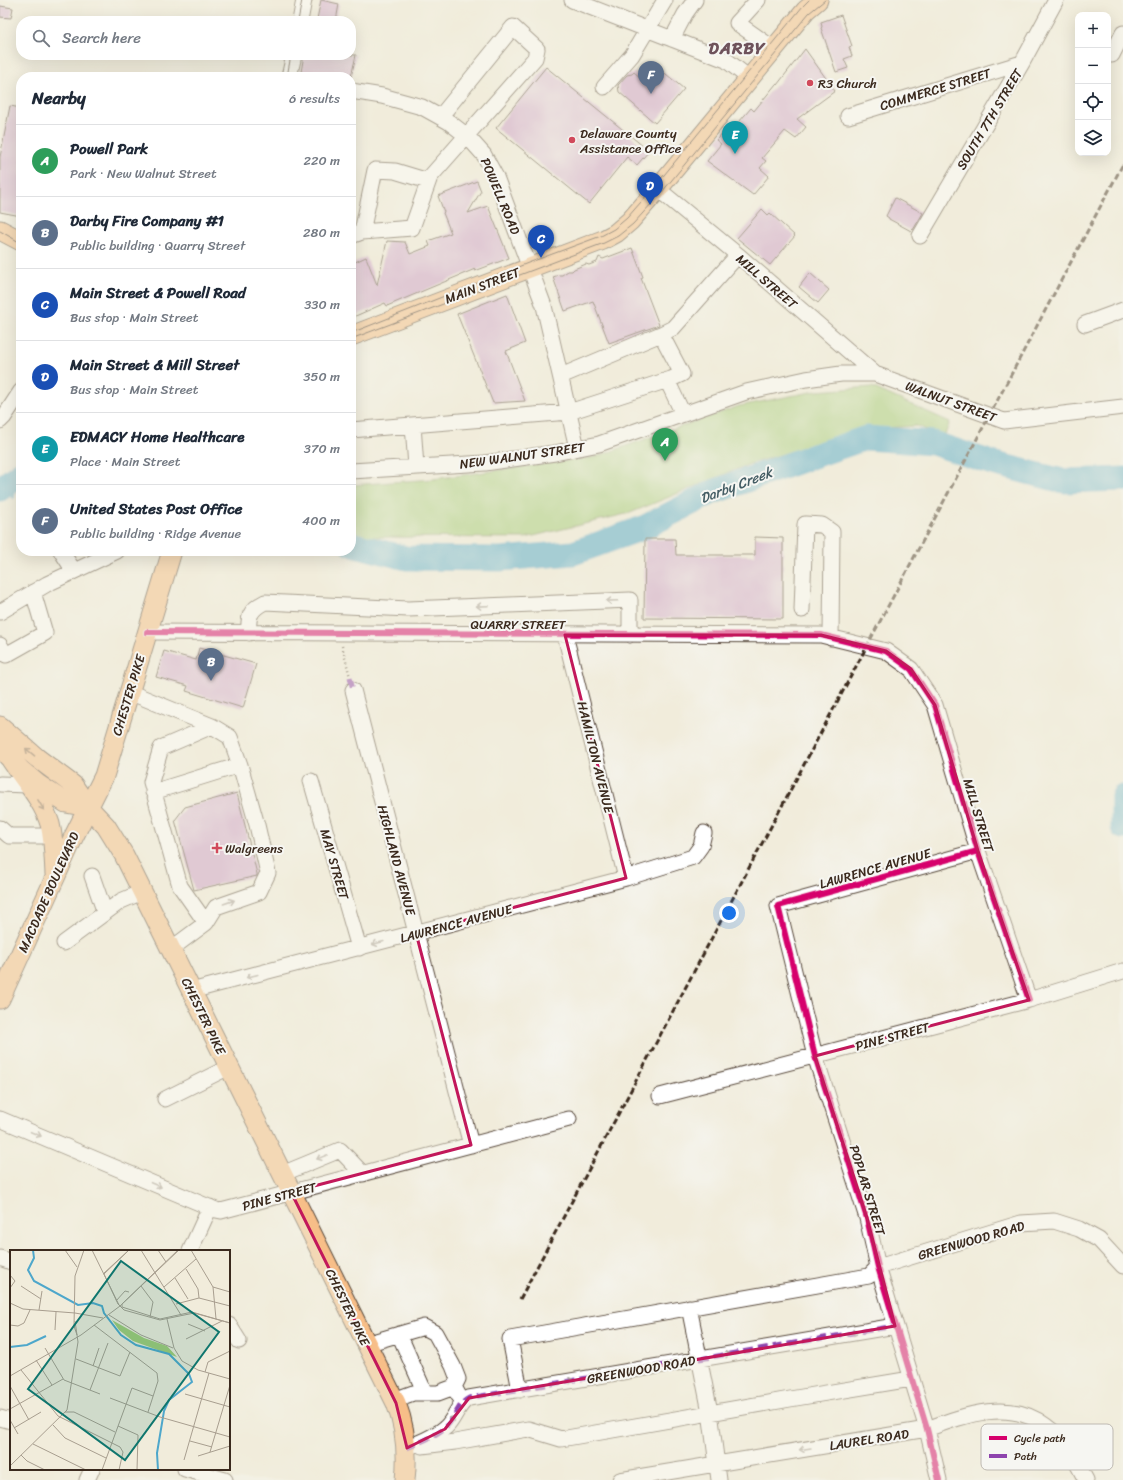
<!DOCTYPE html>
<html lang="en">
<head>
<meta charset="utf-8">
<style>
  :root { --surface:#fff; --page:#f6f6f7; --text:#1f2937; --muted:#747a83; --line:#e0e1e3; --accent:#111827 }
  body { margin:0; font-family:Sriracha,sans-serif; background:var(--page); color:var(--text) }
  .controls { position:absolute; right:12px; top:12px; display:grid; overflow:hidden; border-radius:8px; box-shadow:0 4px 16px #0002 }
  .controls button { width:36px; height:36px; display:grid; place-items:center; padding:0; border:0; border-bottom:1px solid var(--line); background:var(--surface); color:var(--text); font:20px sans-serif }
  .you { position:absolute; left:729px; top:913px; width:14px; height:14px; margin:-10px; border:3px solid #fff; border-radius:50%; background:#1a73e8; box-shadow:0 0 0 6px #1a73e833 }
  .badge { display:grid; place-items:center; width:26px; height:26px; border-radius:50%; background:var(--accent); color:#fff; font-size:13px; font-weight:700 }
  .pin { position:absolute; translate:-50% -33px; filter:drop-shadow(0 1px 2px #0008) }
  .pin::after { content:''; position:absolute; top:21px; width:14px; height:12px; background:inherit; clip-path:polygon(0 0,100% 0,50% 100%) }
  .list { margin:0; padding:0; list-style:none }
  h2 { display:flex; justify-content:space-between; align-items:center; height:52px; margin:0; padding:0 16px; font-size:17px }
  h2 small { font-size:13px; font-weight:400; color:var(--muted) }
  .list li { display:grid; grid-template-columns:26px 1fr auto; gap:12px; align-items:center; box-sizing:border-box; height:72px; padding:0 16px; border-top:1px solid var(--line) }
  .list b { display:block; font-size:15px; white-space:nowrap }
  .list p { margin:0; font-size:13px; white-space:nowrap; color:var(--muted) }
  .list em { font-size:13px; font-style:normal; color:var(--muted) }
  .icon { flex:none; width:22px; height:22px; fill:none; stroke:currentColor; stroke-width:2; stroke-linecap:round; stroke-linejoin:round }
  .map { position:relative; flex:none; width:1123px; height:1480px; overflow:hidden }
  .search { position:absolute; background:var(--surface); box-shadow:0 4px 16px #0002; left:16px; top:16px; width:340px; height:44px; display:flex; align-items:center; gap:10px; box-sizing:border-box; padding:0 14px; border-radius:16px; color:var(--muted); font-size:15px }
  .panel { position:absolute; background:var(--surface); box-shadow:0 4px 16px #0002; left:16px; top:72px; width:340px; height:484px; border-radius:16px }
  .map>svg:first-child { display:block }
  .green { fill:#a3cc77; stroke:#6f7b4a }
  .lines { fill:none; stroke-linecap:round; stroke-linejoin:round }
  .stream { stroke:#4ea7cb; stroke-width:4 }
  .river { stroke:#4ea7cb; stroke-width:25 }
  .building { fill:#cc9dcb }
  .minor-casing { stroke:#56473a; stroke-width:17 }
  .major-casing { stroke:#56473a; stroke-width:21 }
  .path { stroke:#56473a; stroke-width:2.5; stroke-dasharray:1 3; stroke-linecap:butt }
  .minor { stroke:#fff; stroke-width:15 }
  .major { stroke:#f7be88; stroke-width:19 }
  .tram { stroke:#3b2a1e; stroke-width:1 }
  .rail { stroke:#3b2a1e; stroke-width:3; stroke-dasharray:6 3; stroke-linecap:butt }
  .quiet { stroke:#8e44ad; stroke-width:5; stroke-dasharray:10 5; stroke-linecap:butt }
  .cycleway-casing { stroke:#f6f6f2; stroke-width:8 }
  .cycleway { stroke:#d6006c; stroke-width:6 }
  .oneway { stroke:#a79f9a }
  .oneway2 { stroke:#906d4e }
  .marked { fill:none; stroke:#c2185b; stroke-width:3; stroke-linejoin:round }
  .poi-dot { fill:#d1495b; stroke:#f6f6f2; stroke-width:1.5 }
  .labels { text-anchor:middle; stroke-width:4; stroke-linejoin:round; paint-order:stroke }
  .poi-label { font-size:13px; fill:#3b2a1e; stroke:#f6f6f2; text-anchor:start }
  .street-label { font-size:13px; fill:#3b2a1e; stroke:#f6f6f2 }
  .water-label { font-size:14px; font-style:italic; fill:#435c63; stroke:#f6f6f2 }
  .district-label { font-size:17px; font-weight:bold; letter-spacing:1px; fill:#6e525b; stroke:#f6f6f2 }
  .inset-river { fill:none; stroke:#4ea7cb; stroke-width:2 }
  .inset-road { fill:none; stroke:#a89e8f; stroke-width:1 }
  .view { fill:#0f766e; fill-opacity:0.15; stroke:#0f766e; stroke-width:2 }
  .inset-edge { fill:none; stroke:#3b2a1e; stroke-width:2 }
  .key { fill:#f6f6f2; stroke:#beb9b2; stroke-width:1 }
  .key-label { font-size:11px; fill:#3b2a1e }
</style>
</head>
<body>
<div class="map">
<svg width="1123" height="1480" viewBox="0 0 1123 1480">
  <rect width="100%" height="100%" fill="#f6f6f2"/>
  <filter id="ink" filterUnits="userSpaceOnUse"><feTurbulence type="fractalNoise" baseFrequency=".025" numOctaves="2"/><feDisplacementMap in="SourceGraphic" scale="8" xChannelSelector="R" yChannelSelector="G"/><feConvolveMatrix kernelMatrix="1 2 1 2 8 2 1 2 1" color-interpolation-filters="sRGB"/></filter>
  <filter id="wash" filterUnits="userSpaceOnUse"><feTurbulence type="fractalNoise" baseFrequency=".012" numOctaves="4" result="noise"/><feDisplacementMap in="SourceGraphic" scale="16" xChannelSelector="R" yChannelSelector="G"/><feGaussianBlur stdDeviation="0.9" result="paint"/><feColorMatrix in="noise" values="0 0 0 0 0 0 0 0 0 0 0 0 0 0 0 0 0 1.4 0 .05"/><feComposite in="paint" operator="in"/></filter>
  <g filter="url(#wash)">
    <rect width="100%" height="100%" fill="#f1ecdb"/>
    <path class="green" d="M872 387 950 422 944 437 917 426 866 429 750 464 630 513 525 538 362 537 351 534V485L433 479 595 457 739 406 816 391Z"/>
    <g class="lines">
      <path class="stream" d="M13 497 15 477"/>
      <path class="river" d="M0 489 21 473
        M351 544 406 558 500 559 573 553 643 528 713 492 805 459 866 438 933 443 992 463 1063 481 1123 479
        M1123 797V827"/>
    </g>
    <g id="blocks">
      <path class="building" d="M321 0 339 4 336 21 317 19Z
        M0 6 13 8 11 18 0 17Z
        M841 15 852 46 849 47 852 56 844 59 848 68 836 72 821 28 822 27 821 22Z
        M805 49 835 91 797 119 806 127 796 139 785 131 762 158 766 161 760 168 769 176 753 195 707 161 721 144 716 140 729 126 733 129 751 108 754 111 776 84 777 85Z
        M304 55H356L351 77H328L301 72Z
        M654 64 684 89 655 123 619 92 618 85 627 75 632 74 634 72 642 79Z
        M546 67 649 151 637 165 627 157 589 204 496 128Z
        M10 106 21 108V216L0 212V157Z
        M477 181 481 191 468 213 488 206 509 258 475 271V269L387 306 385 303 351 318V264L366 257 377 285 387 241 405 242 410 254 430 246 428 241 451 233 443 213 444 212 438 196Z
        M895 198 923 213 913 230 912 229 911 231 889 219V218L886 216Z
        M762 209 768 215 770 213 795 236 770 265 737 238Z
        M632 248 643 277 641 278 659 325 609 343 593 301 565 311 553 277 559 275H562L568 271H572L574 269 586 264 589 265 597 262 599 257 603 259Z
        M810 273 829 290 818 303 799 287Z
        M507 294 525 343 506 351 525 401 493 403 457 314Z
        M755 537 783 538V619L644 618 645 539H675L676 555H755Z
        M199 648 256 664 243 708 186 691 188 686 156 677 164 651 196 660Z
        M237 793 257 874V876L194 890 175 820 185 807Z"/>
    </g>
  </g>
  <g filter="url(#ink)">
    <use href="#blocks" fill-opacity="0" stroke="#56473a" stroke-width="1"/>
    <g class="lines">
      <defs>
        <path id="minor" d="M572 0 726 60 749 78
          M758 0 737 23 774 49
          M300 21 304 0
          M672 39 685 14 695 0
          M1112 55 1123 33
          M289 77 294 55
          M604 87 632 55 665 0
          M351 91 382 96 422 107 449 122 467 136 484 155 496 177 544 306 577 448
          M848 116 1022 63
          M658 189 738 255 875 374
          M362 232 375 170 395 171 428 181
          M351 236 362 232 412 228 430 177 535 58 537 49 513 27 440 117
          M920 236 1022 63 1056 0
          M1085 324 1123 310
          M661 334 673 328 738 255
          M667 380 683 414
          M0 421 4 417 21 391
          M413 425 416 467
          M351 430 569 412 671 379 682 374 661 334 561 376
          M351 471 485 463 555 453 599 444 746 392 806 379 841 374H875L1004 421 1123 407
          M61 551 74 571
          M802 610 805 524 822 525 832 532 831 638
          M0 612 47 584 117 551
          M147 632 821 635 886 651 911 669 935 705 978 851 1029 1000
          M249 633C248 617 249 610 265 602L408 609 630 600V635
          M565 635 626 878
          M0 645 6 655 45 633 33 592
          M353 690 471 1145
          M129 692 212 726 161 748 151 782 180 886 206 923 171 949
          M311 781 359 948
          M0 784 28 785
          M153 792 240 765
          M0 828 9 836H52
          M92 876 105 913
          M206 923 216 907 259 892 268 873 257 825 240 765 230 737 212 726
          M64 943 121 901 142 892
          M191 991 626 878 693 857 701 846 704 833
          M660 1096 1029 1000 1123 971
          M165 1099 229 1067
          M0 1119 216 1210 221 1211 569 1119
          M282 1174 340 1150 363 1174
          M190 1251 210 1207
          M0 1258 11 1262
          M689 1307 710 1412 719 1480
          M229 1325 239 1341
          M399 1334 425 1393
          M366 1344 424 1327 435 1333 453 1366 458 1379 454 1387
          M520 1390 510 1339 869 1276 878 1267 1021 1223 1054 1221 1079 1229 1099 1240 1123 1266
          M394 1400 413 1393H438L454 1387 459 1396
          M0 1418 11 1421
          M422 1446 455 1442 528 1429 561 1439 790 1399 911 1379
          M407 1448C420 1442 435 1437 446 1427 455 1419 458 1403 469 1398L895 1326
          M185 1469 225 1480
          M87 1480 92 1469
          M620 1480 927 1429C965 1415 1010 1398 1046 1426 1051 1430 1057 1434 1061 1438 1071 1450 1078 1466 1086 1480
          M939 1480 927 1429 878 1267 867 1218 815 1056 778 906 978 851"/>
        <path id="major" d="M0 230 21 241
          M351 336 603 240 616 233 630 221 658 189 806 10 818 0
          M0 726 37 758 73 785 88 807 106 826 124 855 396 1403C406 1429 408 1453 405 1480
          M0 745 3 751 21 770 39 785 66 803 88 807
          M11 760C25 781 43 801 50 824 54 840 54 857 55 874
          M0 999 74 836 104 776 172 551"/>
      </defs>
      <use href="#minor" class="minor-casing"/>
      <use href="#major" class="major-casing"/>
      <path class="path" d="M342 646 350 677"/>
      <use href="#minor" class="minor"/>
      <use href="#major" class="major"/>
      <path class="tram" d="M298 21 302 0
        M287 77 291 55
        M0 231 21 243
        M351 333 528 263 601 236 614 229 627 218 655 186 803 6 809 0
        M351 339 604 243 618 236 633 224 662 192 809 13 825 0"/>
      <path class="rail" d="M520 1299 1123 164"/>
      <path class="quiet" d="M350 677 353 690
        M407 1448C420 1442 435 1437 446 1427 455 1419 458 1403 469 1398L895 1326"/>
      <defs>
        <path id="cycleway" d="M147 632 821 635 886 651 911 669 935 705 978 851 1029 1000
          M939 1480 927 1429 878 1267 867 1218 815 1056 778 906 978 851"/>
      </defs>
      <use href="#cycleway" class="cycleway-casing"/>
      <use href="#cycleway" class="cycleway"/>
    </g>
    <defs><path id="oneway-shaft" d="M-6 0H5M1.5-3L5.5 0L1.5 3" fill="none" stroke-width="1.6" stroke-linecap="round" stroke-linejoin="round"/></defs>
    <g class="oneway">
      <use href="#oneway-shaft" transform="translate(612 601) rotate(178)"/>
      <use href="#oneway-shaft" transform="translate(482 606) rotate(178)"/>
      <use href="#oneway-shaft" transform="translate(229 902) rotate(-19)"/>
      <use href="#oneway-shaft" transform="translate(378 943) rotate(165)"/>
      <use href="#oneway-shaft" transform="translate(252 976) rotate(165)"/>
      <use href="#oneway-shaft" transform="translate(36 1134) rotate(23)"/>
      <use href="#oneway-shaft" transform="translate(322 1157) rotate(158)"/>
      <use href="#oneway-shaft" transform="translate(156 1185) rotate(23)"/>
      <use href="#oneway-shaft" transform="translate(852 1333) rotate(-10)"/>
      <use href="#oneway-shaft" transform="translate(724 1355) rotate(-10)"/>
      <use href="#oneway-shaft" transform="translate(568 1381) rotate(-10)"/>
      <use href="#oneway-shaft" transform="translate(451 1421) rotate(-55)"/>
      <use href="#oneway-shaft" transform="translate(805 1449) rotate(171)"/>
    </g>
    <g class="oneway2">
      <use href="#oneway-shaft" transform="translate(30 752) rotate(-140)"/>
      <use href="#oneway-shaft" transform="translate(41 805) rotate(59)"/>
    </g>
  </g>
  <path d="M0 0H1123V1480H0ZM565 635H821L886 651 911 669 935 705 978 851 1029 1000 815 1056 867 1218 895 1326 469 1398 445 1429 407 1448 396 1403 291 1192 471 1145 416 933 626 878Z" fill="#f1ecdb" fill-opacity=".55" fill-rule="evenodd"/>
  <path class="marked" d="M565 635H821L886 651 911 669 935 705 978 851 1029 1000 815 1056 867 1218 895 1326 469 1398 445 1429 407 1448 396 1403 291 1192 471 1145 416 933 626 878Z"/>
  <g class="poi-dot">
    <circle cx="810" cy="83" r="4"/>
    <circle cx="572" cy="140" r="4"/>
    <path d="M215 842h4v4h4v4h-4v4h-4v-4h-4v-4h4z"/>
  </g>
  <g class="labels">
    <g class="poi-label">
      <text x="818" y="88">R3 Church</text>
      <text x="580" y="138">Delaware County<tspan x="580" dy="15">Assistance Office</tspan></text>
      <text x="225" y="853">Walgreens</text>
    </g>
    <g class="street-label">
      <text transform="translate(935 89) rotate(-17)" y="5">COMMERCE STREET</text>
      <text transform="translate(989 119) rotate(-59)" y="5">SOUTH 7TH STREET</text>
      <text transform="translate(501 196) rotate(67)" y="5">POWELL ROAD</text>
      <text transform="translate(767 281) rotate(41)" y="5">MILL STREET</text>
      <text transform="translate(482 285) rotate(-21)" y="5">MAIN STREET</text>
      <text transform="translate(951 401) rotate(20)" y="5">WALNUT STREET</text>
      <text transform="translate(522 455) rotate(-8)" y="5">NEW WALNUT STREET</text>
      <text x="518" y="629">QUARRY STREET</text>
      <text transform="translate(128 695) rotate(-73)" y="5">CHESTER PIKE</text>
      <text transform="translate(596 757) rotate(76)" y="5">HAMILTON AVENUE</text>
      <text transform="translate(979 815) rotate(73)" y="5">MILL STREET</text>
      <text transform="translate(397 860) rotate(75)" y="5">HIGHLAND AVENUE</text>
      <text transform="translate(335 864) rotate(74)" y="5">MAY STREET</text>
      <text transform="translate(875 868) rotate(-16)" y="5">LAWRENCE AVENUE</text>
      <text transform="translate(48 892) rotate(-66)" y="5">MACDADE BOULEVARD</text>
      <text transform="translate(456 923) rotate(-15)" y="5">LAWRENCE AVENUE</text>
      <text transform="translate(204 1016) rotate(64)" y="5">CHESTER PIKE</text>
      <text transform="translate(892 1036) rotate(-15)" y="5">PINE STREET</text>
      <text transform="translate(868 1190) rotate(73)" y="5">POPLAR STREET</text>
      <text transform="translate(279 1196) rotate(-15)" y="5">PINE STREET</text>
      <text transform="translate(971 1240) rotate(-16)" y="5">GREENWOOD ROAD</text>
      <text transform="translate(348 1307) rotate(64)" y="5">CHESTER PIKE</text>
      <text transform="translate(641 1369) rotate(-10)" y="5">GREENWOOD ROAD</text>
      <text transform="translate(869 1439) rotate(-9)" y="5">LAUREL ROAD</text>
    </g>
    <g class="water-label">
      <text transform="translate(736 485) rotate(-21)" y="5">Darby Creek</text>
    </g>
    <g class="district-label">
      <text x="737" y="54">DARBY</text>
    </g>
  </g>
  <g transform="translate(10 1250)">
    <rect width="220" height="220" fill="#f1ecdb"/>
    <path d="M102 70 134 88 157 96 167 107 123 91 109 80Z" fill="#a3cc77"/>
    <path class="inset-river" d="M23 0 24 8 18 20 24 31 68 55 83 53 92 56 94 63 111 85 126 95 159 104 179 124 182 132 159 150 154 161 147 203 148 220M0 97 17 95 36 86"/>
    <path class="inset-road" d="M55 0 67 17M82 0 109 55 114 60 150 70 184 63 220 73M131 0 171 65M148 0 156 12M168 0 112 54V57L150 69 182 62 220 73M181 0 203 37 206 69M176 19 188 39 189 48M93 24 119 0M0 25 5 31 0 38M165 28 178 49M11 36 31 49M131 36 143 52 140 67M154 37 186 9M203 37 220 42M106 51 115 41 119 42M0 53 13 59 65 63M166 54 189 48 220 56M110 56 169 0M29 60 32 41M114 60 108 54 94 24 119 0M65 63 93 68M99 65 131 85 163 98M157 69 164 98 172 111 188 120 220 129M178 74 195 81M0 75 8 76 14 73 20 60M84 75 147 123 148 131 138 162M45 80 46 62M67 85 64 76 65 26 74 0M176 89 212 71M35 98 54 130 90 144M66 109 110 126 120 102M26 110 42 135M83 116 89 98M11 120 48 166 110 197 113 202 109 220M195 122 198 112 220 101M0 126 71 85 110 56M0 136 19 170M80 140 98 93M175 144 220 157M100 148 150 167 220 187M0 159 53 129M55 162H64L105 182M0 170 8 184M43 175 55 188 96 208M108 176 128 185 127 220M4 178 31 162M180 191 202 197M23 194 76 220M200 202 220 135M11 205 17 211 35 220M188 206 220 196M174 210 199 123M0 216 57 160 68 92 65 71M92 220 122 138 143 146"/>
    <path class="view" d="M111 11 209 82 115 210 18 139Z"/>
    <rect width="220" height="220" class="inset-edge"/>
  </g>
  <rect x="981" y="1424" width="132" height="46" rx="6" class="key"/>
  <rect x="989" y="1436" width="18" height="4" fill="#d6006c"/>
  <rect x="989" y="1454" width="18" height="4" fill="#8e44ad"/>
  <g class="key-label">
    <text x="1014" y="1442">Cycle path</text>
    <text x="1014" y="1460">Path</text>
  </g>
</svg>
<div class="controls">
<button>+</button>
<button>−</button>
<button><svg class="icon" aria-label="locate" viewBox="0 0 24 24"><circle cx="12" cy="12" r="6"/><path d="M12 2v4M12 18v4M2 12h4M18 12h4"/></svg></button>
<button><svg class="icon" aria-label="layers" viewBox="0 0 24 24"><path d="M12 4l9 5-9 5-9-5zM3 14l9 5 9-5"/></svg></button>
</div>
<div class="you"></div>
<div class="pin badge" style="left:665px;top:461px;background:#2e9e5b">A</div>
<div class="pin badge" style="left:211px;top:681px;background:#5c6f8a">B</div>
<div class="pin badge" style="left:541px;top:258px;background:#1a4fb4">C</div>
<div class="pin badge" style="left:650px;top:205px;background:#1a4fb4">D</div>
<div class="pin badge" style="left:735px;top:154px;background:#0f9aa8">E</div>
<div class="pin badge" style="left:651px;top:94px;background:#5c6f8a">F</div>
<div class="search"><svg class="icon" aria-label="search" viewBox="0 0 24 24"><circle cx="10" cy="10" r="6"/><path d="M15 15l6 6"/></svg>Search here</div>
<section class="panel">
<h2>Nearby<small>6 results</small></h2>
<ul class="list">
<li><span class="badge" style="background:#2e9e5b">A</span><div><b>Powell Park</b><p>Park · New Walnut Street</p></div><em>220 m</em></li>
<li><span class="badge" style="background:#5c6f8a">B</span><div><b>Darby Fire Company #1</b><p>Public building · Quarry Street</p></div><em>280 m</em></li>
<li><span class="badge" style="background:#1a4fb4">C</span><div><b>Main Street &amp; Powell Road</b><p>Bus stop · Main Street</p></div><em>330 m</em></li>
<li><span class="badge" style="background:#1a4fb4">D</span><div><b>Main Street &amp; Mill Street</b><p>Bus stop · Main Street</p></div><em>350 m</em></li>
<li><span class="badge" style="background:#0f9aa8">E</span><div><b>EDMACY Home Healthcare</b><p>Place · Main Street</p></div><em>370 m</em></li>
<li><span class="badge" style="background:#5c6f8a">F</span><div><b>United States Post Office</b><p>Public building · Ridge Avenue</p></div><em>400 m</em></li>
</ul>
</section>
</div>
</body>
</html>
